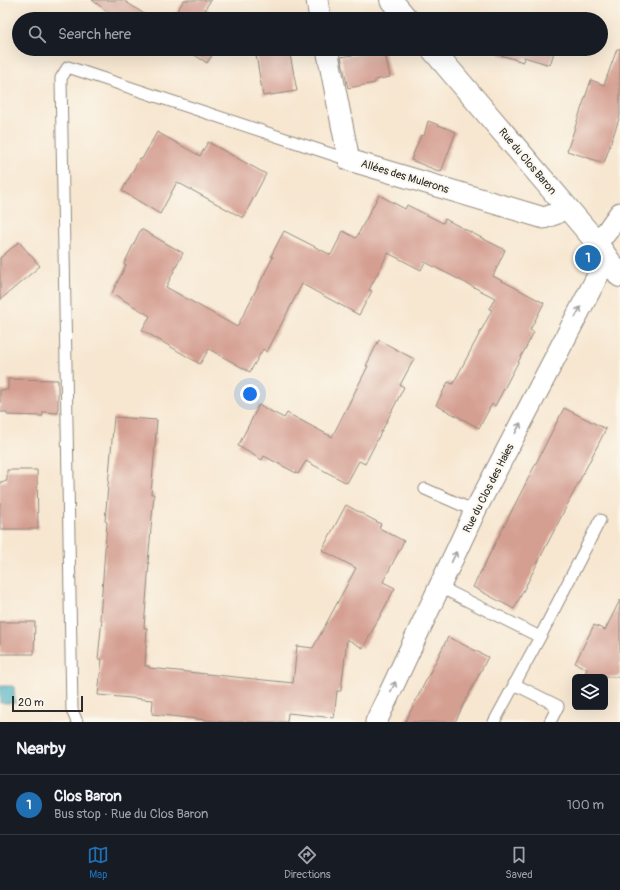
<!DOCTYPE html>
<html lang="en">
<head>
<meta charset="utf-8">
<style>
  :root { --surface:#171b24; --page:#20242c; --text:#f1f3f6; --muted:#9ea1a6; --line:#363941; --accent:#1f6fb2 }
  body { margin:0; font-family:Pangolin,sans-serif; background:var(--page); color:var(--text) }
  .controls { position:absolute; right:12px; bottom:12px; display:grid; overflow:hidden; border-radius:6px; box-shadow:0 4px 16px #0002 }
  .controls button { width:36px; height:36px; display:grid; place-items:center; padding:0; border:0; border-bottom:1px solid var(--line); background:var(--surface); color:var(--text); font:20px sans-serif }
  .scale { position:absolute; left:12px; bottom:10px; width:71px; box-sizing:border-box; padding-left:4px; border:2px solid #2b2b2b; border-top:0; font-size:11px; line-height:14px; white-space:nowrap; color:#2b2b2b; -webkit-text-stroke:3px #fbf7ec; paint-order:stroke }
  .you { position:absolute; left:250px; top:394px; width:14px; height:14px; margin:-10px; border:3px solid #fff; border-radius:50%; background:#1a73e8; box-shadow:0 0 0 6px #1a73e833 }
  .badge { display:grid; place-items:center; width:26px; height:26px; border-radius:50%; background:var(--accent); color:#fff; font-size:13px; font-weight:700 }
  .pin { position:absolute; translate:-50% -50%; border:2px solid #fff; box-shadow:0 1px 4px #0006 }
  .list { margin:0; padding:0; list-style:none }
  h2 { display:flex; justify-content:space-between; align-items:center; height:52px; margin:0; padding:0 16px; font-size:17px }
  h2 small { font-size:13px; font-weight:400; color:var(--muted) }
  .list li { display:grid; grid-template-columns:26px 1fr auto; gap:12px; align-items:center; box-sizing:border-box; height:60px; padding:0 16px; border-top:1px solid var(--line) }
  .list b { display:block; font-size:15px; white-space:nowrap }
  .list p { margin:0; font-size:13px; white-space:nowrap; color:var(--muted) }
  .list em { font-size:13px; font-style:normal; color:var(--muted) }
  .icon { flex:none; width:22px; height:22px; fill:none; stroke:currentColor; stroke-width:2; stroke-linecap:round; stroke-linejoin:round }
  .map { position:relative; flex:none; width:620px; height:722px; overflow:hidden }
  .search { position:absolute; background:var(--surface); box-shadow:0 4px 16px #0002; left:12px; right:12px; top:12px; height:44px; display:flex; align-items:center; gap:10px; box-sizing:border-box; padding:0 14px; border-radius:22px; color:var(--muted); font-size:15px }
  .sheet { height:112px; background:var(--surface) }
  nav { display:flex; justify-content:space-around; align-items:center; box-sizing:border-box; height:56px; border-top:1px solid var(--line); background:var(--surface); font-size:11px; color:var(--muted) }
  nav a { display:grid; justify-items:center; gap:2px }
  nav .on { color:var(--accent) }
  .map>svg:first-child { display:block }
  .water { fill:#40abbf; stroke:#366b75 }
  .building { fill:#d49e91 }
  .lines { fill:none; stroke-linecap:round; stroke-linejoin:round }
  .service-casing { stroke:#91897e; stroke-width:13 }
  .minor-casing { stroke:#91897e; stroke-width:23 }
  .tertiary-casing { stroke:#91897e; stroke-width:24 }
  .service { stroke:#fff; stroke-width:11 }
  .minor { stroke:#fff; stroke-width:21 }
  .tertiary { stroke:#fff; stroke-width:22 }
  .oneway { stroke:#a0a0a0 }
  .labels { text-anchor:middle; stroke-width:4; stroke-linejoin:round; paint-order:stroke }
  .street-label { font-size:11px; fill:#2b2b2b; stroke:#fbf7ec }
</style>
</head>
<body>
<div class="map">
<svg width="620" height="722" viewBox="0 0 620 722">
  <rect width="100%" height="100%" fill="#fbf7ec"/>
  <filter id="ink" filterUnits="userSpaceOnUse"><feTurbulence type="fractalNoise" baseFrequency=".025" numOctaves="2"/><feDisplacementMap in="SourceGraphic" scale="8" xChannelSelector="R" yChannelSelector="G"/><feConvolveMatrix kernelMatrix="1 2 1 2 8 2 1 2 1" color-interpolation-filters="sRGB"/></filter>
  <filter id="wash" filterUnits="userSpaceOnUse"><feTurbulence type="fractalNoise" baseFrequency=".012" numOctaves="4" result="noise"/><feDisplacementMap in="SourceGraphic" scale="16" xChannelSelector="R" yChannelSelector="G"/><feGaussianBlur stdDeviation="0.9" result="paint"/><feColorMatrix in="noise" values="0 0 0 0 0 0 0 0 0 0 0 0 0 0 0 0 0 1.4 0 .05"/><feComposite in="paint" operator="in"/></filter>
  <g filter="url(#wash)">
    <rect width="100%" height="100%" fill="#f7e7d1"/>
    <path class="water" d="M0 686H14L15 703H0Z"/>
    <g id="blocks">
      <path class="building" d="M92 0H123L152 19H117Z
        M184 0H211L205 9 221 19H172Z
        M185 49H216L207 63Z
        M255 49H289L297 91 263 96Z
        M384 49 390 77 375 80V83L348 88 341 57Z
        M500 49H555L550 65 524 57 523 62 498 54Z
        M617 49H620V116L604 163 567 151 591 80 604 85Z
        M428 121 456 132 441 172 411 160 421 135 424 136Z
        M157 132 200 156 208 142 266 174 243 218 177 182 160 214 122 191 140 158 142 159Z
        M379 195 405 209 407 205 443 223 445 219 505 250 493 276 544 303 530 330 534 332 495 406 492 404 479 428 436 405 448 382 453 384 492 310 489 309 495 298 425 262 421 270 388 253 369 290 372 291 359 315 302 284 267 352 263 349 250 372 209 349 200 364 142 330 150 316 112 293 126 265 124 264 141 229 183 253 166 287 237 327 273 257 271 256 284 231 331 255 343 231 356 238Z
        M19 242 40 266 0 300V258Z
        M379 340 414 359 400 385 404 387 365 464 359 461 347 483 306 461 298 474 264 456 262 460 238 446 259 405 284 418 287 413 332 437 368 366H366Z
        M8 379 58 380V413L43 412V416L7 415V412H0V390H8Z
        M564 408 606 429 514 609 473 587Z
        M114 417 157 420 151 494H154L148 563H149L144 628H147L145 666H149V668L293 683 297 646 313 648 356 568 322 550 346 505 381 524 379 528 404 541 383 582 395 588 363 648 347 639 341 691H337L334 718 288 713 287 722H224L152 714 153 700 98 695 102 659H98L102 619H100L107 522 105 521Z
        M7 470H37L38 529H0V482L7 481Z
        M620 600V677H583L587 669 575 663 594 625 605 630Z
        M0 622H35L34 654H0Z
        M448 637 488 657 470 692 455 722H405Z"/>
    </g>
  </g>
  <g filter="url(#ink)">
    <use href="#blocks" fill-opacity="0" stroke="#91897e" stroke-width="1"/>
    <g class="lines">
      <defs>
        <path id="service" d="M425 489 475 511
          M440 587 540 637 600 520
          M514 684 558 706 550 722
          M77 722 72 710 61 78 68 67 349 160
          M494 722 540 637"/>
        <path id="minor" d="M317 0 320 19
          M327 49 349 160 544 218 555 214 567 207
          M593 238 605 234 620 213
          M376 722 475 511 607 258"/>
        <path id="tertiary" d="M391 0 407 19
          M432 49 593 238 620 276"/>
      </defs>
      <use href="#service" class="service-casing"/>
      <use href="#minor" class="minor-casing"/>
      <use href="#tertiary" class="tertiary-casing"/>
      <use href="#service" class="service"/>
      <use href="#minor" class="minor"/>
      <use href="#tertiary" class="tertiary"/>
    </g>
    <defs><path id="oneway-shaft" d="M-6 0H5M1.5-3L5.5 0L1.5 3" fill="none" stroke-width="1.6" stroke-linecap="round" stroke-linejoin="round"/></defs>
    <g class="oneway">
      <use href="#oneway-shaft" transform="translate(578 312) rotate(-63)"/>
      <use href="#oneway-shaft" transform="translate(518 428) rotate(-63)"/>
      <use href="#oneway-shaft" transform="translate(454 557) rotate(-65)"/>
      <use href="#oneway-shaft" transform="translate(393 687) rotate(-65)"/>
    </g>
  </g>
  <g class="labels">
    <g class="street-label">
      <text transform="translate(528 161) rotate(50)" y="4">Rue du Clos Baron</text>
      <text transform="translate(405 176) rotate(17)" y="4">Allées des Mulerons</text>
      <text transform="translate(488 488) rotate(-63)" y="4">Rue du Clos des Haies</text>
    </g>
  </g>
</svg>
<div class="controls">
<button><svg class="icon" aria-label="layers" viewBox="0 0 24 24"><path d="M12 4l9 5-9 5-9-5zM3 14l9 5 9-5"/></svg></button>
</div>
<div class="scale">20 m</div>
<div class="you"></div>
<div class="pin badge" style="left:588px;top:258px">1</div>
<div class="search"><svg class="icon" aria-label="search" viewBox="0 0 24 24"><circle cx="10" cy="10" r="6"/><path d="M15 15l6 6"/></svg>Search here</div>
</div>
<section class="sheet">
<h2>Nearby<small></small></h2>
<ul class="list">
<li><span class="badge">1</span><div><b>Clos Baron</b><p>Bus stop · Rue du Clos Baron</p></div><em>100 m</em></li>
</ul>
</section>
<nav>
<a class="on"><svg class="icon" aria-label="map" viewBox="0 0 24 24"><path d="M3 6l6-2 6 2 6-2v14l-6 2-6-2-6 2zM9 4v14M15 6v14"/></svg>Map</a>
<a><svg class="icon" aria-label="directions" viewBox="0 0 24 24"><path d="M12 3l9 9-9 9-9-9zM9 14v-3h6M13 9l2 2-2 2"/></svg>Directions</a>
<a><svg class="icon" aria-label="saved" viewBox="0 0 24 24"><path d="M7 4h10v16l-5-4-5 4z"/></svg>Saved</a>
</nav>
</body>
</html>
